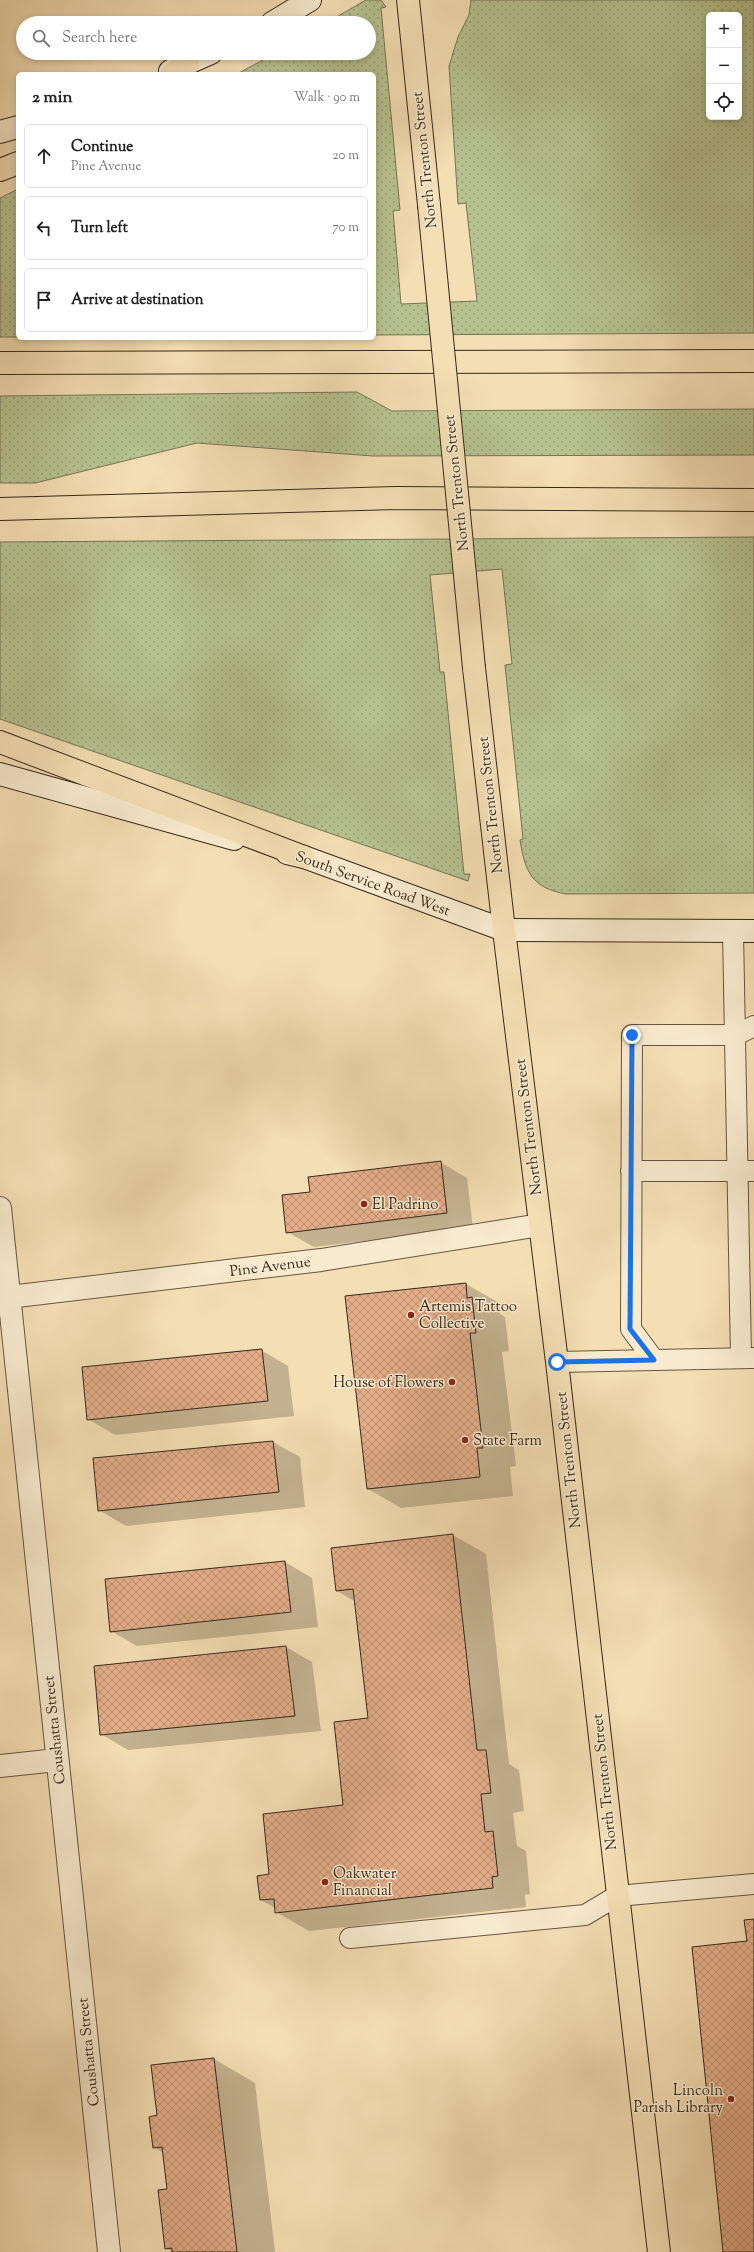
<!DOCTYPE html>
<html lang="en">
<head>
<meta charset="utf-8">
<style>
  :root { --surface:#fff; --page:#f2f2f2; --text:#222; --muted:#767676; --line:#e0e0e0 }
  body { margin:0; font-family:"Sorts Mill Goudy",serif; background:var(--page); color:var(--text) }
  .controls { position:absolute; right:12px; top:12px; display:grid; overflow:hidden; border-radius:6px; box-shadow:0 2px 6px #0003 }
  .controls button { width:36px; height:36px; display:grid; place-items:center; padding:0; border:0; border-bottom:1px solid var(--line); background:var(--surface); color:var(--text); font:20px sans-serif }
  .stop { position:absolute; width:12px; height:12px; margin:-9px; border:3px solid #1a73e8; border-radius:50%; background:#fff }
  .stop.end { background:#1a73e8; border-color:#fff; box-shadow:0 1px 4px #0008 }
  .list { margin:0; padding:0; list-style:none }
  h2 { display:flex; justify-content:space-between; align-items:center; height:52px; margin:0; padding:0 16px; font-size:17px }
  h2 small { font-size:13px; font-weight:400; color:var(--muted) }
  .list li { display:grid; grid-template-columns:26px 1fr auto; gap:12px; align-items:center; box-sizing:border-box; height:64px; margin:0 8px 8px; padding:0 8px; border:1px solid var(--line); border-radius:6px }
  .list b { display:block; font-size:15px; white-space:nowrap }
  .list p { margin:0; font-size:13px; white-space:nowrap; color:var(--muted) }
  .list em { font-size:13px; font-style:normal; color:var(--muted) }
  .icon { flex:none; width:22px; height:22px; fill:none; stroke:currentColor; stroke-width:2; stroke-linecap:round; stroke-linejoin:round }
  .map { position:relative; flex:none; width:754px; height:2252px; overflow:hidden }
  .search { position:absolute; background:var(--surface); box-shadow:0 2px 6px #0003; left:16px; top:16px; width:360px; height:44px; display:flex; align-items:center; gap:10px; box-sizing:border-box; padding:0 14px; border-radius:22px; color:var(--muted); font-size:15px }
  .panel { position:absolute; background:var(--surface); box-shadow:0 2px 6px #0003; left:16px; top:72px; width:360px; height:268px; border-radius:6px }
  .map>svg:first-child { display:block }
  .grass { fill:url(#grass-dots); stroke:#767556; fill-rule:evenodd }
  .shadow { fill:#0003 }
  .building { fill:url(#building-cross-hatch); stroke:#35281d }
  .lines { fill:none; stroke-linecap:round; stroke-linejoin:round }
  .service-casing { stroke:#655642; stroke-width:22 }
  .minor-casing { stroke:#655642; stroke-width:24 }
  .secondary-casing { stroke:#35281d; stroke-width:24 }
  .trunk-casing { stroke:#35281d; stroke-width:24 }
  .motorway-casing { stroke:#35281d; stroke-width:24 }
  .service { stroke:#f8eace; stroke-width:20 }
  .minor { stroke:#f8eace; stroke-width:22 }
  .secondary { stroke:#f8eace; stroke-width:22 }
  .trunk { stroke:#f4deb3; stroke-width:22 }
  .motorway { stroke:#f4deb3; stroke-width:22 }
  .trunk-bridge-casing { stroke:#35281d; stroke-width:24; stroke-linecap:butt }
  .trunk-bridge { stroke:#f4deb3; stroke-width:22 }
  .route { stroke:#1a73e8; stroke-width:5 }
  .poi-dot { fill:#8f2418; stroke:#f8eace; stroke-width:1.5 }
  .labels { text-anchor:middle; stroke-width:3; stroke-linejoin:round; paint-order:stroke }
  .street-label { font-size:15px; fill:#35281d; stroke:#f8eace }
  .poi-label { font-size:15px; fill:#35281d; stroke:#f8eace; text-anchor:start }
</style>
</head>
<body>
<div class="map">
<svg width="754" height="2252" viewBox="0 0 754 2252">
  <defs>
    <pattern id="grass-dots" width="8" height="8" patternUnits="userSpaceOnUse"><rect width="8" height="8" fill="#b6c290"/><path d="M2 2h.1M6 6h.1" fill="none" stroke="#959e75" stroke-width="1.8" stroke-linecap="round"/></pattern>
    <pattern id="building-cross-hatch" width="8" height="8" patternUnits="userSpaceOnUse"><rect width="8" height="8" fill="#e3ad88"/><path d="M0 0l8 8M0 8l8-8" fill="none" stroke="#b98d6f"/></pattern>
  </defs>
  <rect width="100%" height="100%" fill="#f4deb3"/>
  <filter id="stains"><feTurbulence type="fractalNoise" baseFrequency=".005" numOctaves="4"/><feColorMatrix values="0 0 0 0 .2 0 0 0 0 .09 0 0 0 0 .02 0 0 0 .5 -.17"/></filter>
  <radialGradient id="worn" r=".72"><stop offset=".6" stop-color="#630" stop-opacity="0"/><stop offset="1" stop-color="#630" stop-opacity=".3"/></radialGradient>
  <path class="grass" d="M366 0H381L386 7 381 8 400 210 393 211 401 304 477 301 466 203 458 204 449 66 458 37 469 15 471 0H754V333L374 335V74H237L276 53H369V23H326ZM709 15H739V117H709Z
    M18 189V337H0V198Z
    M357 392 392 411 754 409V455L373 456 197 443 35 483H0V396Z
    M754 537V893L566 894C532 888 525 872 520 840L523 839 505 665 512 664 502 569 430 575 440 672H444L464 874H470L468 881 0 719V542Z"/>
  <path class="shadow" d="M440 1162 467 1178 473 1228 314 1247 287 1232 311 1193Z
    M466 1284 499 1303 500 1314 505 1317 509 1351 502 1352 516 1466 510 1467 513 1496 401 1508 368 1489Z
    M261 1350 288 1366 294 1416 115 1435 88 1419Z
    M273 1442 300 1457 305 1507 126 1526 99 1510Z
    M453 1535 486 1554 509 1764 519 1770 524 1811 513 1813 517 1846 526 1851 530 1894 525 1895 526 1907 309 1931 276 1912 275 1908 261 1900 270 1875 344 1806 369 1719 356 1602 337 1591 332 1549Z
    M285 1562 312 1578 318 1627 137 1646 111 1631Z
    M286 1647 312 1662 321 1731 128 1750 101 1734Z
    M214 2059 255 2083 275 2252H173L166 2248 168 2190 163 2153 154 2147 158 2116Z"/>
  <path class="building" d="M441 1161 447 1213 286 1233 282 1195 310 1192 308 1177Z
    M466 1283 467 1298 472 1297 476 1333H470L483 1448H477L480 1477 367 1489 345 1296Z
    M262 1349 268 1401 87 1420 82 1367Z
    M273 1441 279 1492 98 1511 93 1458Z
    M453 1534 477 1750H486L491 1793 481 1794 485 1832 493 1831 498 1876 492 1877 493 1888 275 1913 274 1899 260 1900 257 1876 269 1874 263 1814 343 1805 334 1722 368 1718 353 1589 336 1591 331 1548Z
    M285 1561 291 1612 110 1632 105 1579Z
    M286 1646 295 1716 100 1735 94 1666Z
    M754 1919V2252H723L692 1947 747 1941 744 1920Z
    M214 2058 237 2252H172V2248L165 2249 158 2190 167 2189 162 2147 153 2148 149 2117 157 2115 151 2065Z"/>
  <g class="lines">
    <defs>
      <path id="service" d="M733 931 741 1358
        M631 1171H754
        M654 1360 631 1329 632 1035H736L754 1026
        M557 1362 753 1358
        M350 1938 585 1915 617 1896 754 1884"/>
      <path id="minor" d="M0 1208 109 2252
        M0 1298 321 1260 540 1225
        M0 1766 57 1760"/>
      <path id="secondary" d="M272 23 310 0
        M170 71 211 53
        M0 132 18 127
        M0 774 234 839
        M287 853 304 857 504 930 754 931"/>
      <path id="trunk" d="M408 0 429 205
        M474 668 504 930 557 1362 659 2252"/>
      <path id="motorway" d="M172 74 188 64
        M0 170 18 163
        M0 363 754 361
        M0 509 396 498 754 500
        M0 742 304 857"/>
    </defs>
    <use href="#service" class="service-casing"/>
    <use href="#minor" class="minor-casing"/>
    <use href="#secondary" class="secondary-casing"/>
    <use href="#trunk" class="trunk-casing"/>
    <use href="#motorway" class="motorway-casing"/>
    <use href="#service" class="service"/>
    <use href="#minor" class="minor"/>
    <use href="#secondary" class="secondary"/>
    <use href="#trunk" class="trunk"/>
    <use href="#motorway" class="motorway"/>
    <defs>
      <path id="trunk-bridge" d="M429 205 474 668"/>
    </defs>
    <use href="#trunk-bridge" class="trunk-bridge-casing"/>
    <use href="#trunk-bridge" class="trunk-bridge"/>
  </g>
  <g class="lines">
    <path class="route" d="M557 1362 654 1360 630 1329 632 1035"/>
  </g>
  <g class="poi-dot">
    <circle cx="364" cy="1204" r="4"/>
    <circle cx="411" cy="1315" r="4"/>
    <circle cx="452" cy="1382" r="4"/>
    <circle cx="465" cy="1440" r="4"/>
    <circle cx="325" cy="1882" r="4"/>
    <circle cx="731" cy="2099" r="4"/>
  </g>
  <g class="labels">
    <g class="street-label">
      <text transform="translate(424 160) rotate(-96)" y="5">North Trenton Street</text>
      <text transform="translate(456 483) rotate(-96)" y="5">North Trenton Street</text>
      <text transform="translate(490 805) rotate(-96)" y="5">North Trenton Street</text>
      <text transform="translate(373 883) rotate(20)" y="5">South Service Road West</text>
      <text transform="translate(528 1127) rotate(-97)" y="5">North Trenton Street</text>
      <text transform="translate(270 1266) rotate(-7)" y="5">Pine Avenue</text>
      <text transform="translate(568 1460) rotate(-96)" y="5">North Trenton Street</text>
      <text transform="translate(54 1730) rotate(-96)" y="5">Coushatta Street</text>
      <text transform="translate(604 1782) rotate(-96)" y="5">North Trenton Street</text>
      <text transform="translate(88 2052) rotate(-96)" y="5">Coushatta Street</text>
    </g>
    <g class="poi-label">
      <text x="372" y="1209">El Padrino</text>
      <text x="419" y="1311">Artemis Tattoo<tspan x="419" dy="17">Collective</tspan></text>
      <text x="444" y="1387" text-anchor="end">House of Flowers</text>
      <text x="473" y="1445">State Farm</text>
      <text x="333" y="1878">Oakwater<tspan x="333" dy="17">Financial</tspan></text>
      <text x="723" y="2095" text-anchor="end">Lincoln<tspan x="723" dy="17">Parish Library</tspan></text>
    </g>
  </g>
  <rect width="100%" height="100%" filter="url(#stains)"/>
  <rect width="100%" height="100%" fill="url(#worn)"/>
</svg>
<div class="controls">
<button>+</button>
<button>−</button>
<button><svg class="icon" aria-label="locate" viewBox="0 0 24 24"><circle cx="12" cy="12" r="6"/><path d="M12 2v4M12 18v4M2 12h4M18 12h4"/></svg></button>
</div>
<div class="stop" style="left:557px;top:1362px"></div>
<div class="stop end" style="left:632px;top:1035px"></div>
<div class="search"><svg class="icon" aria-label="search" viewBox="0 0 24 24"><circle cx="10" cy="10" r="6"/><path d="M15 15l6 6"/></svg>Search here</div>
<section class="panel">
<h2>2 min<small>Walk · 90 m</small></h2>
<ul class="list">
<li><svg class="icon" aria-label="ahead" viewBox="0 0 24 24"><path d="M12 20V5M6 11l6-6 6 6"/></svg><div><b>Continue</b><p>Pine Avenue</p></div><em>20 m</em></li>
<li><svg class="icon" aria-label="left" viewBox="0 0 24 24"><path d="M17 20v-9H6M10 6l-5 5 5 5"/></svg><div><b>Turn left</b></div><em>70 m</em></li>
<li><svg class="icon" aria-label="arrive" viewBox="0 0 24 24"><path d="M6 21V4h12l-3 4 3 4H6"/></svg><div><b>Arrive at destination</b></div></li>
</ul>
</section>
</div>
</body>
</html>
